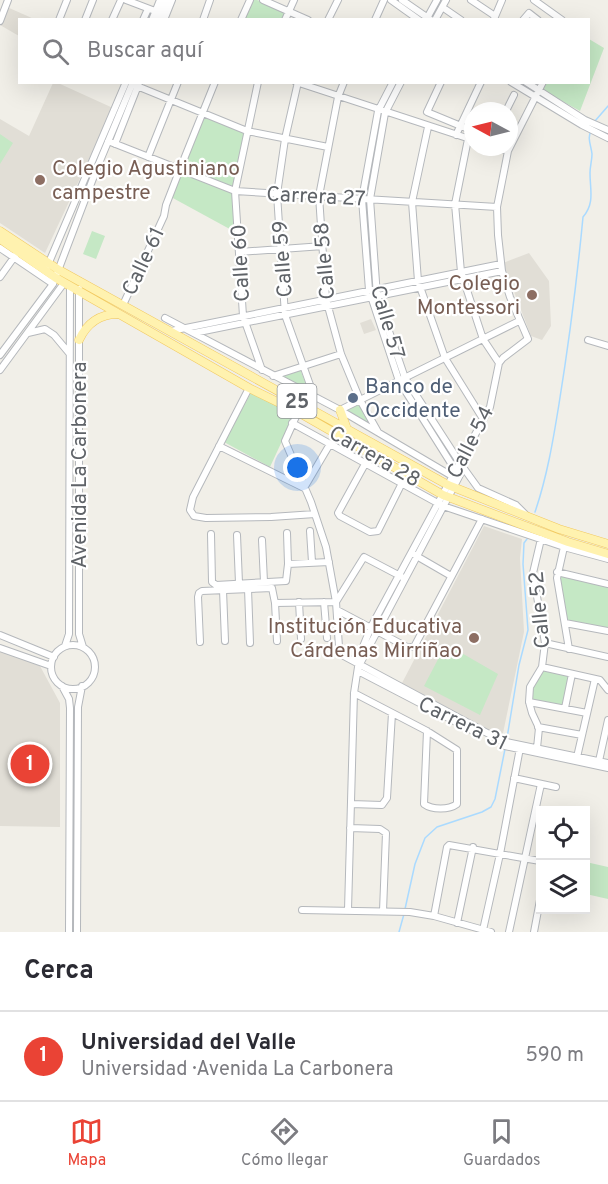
<!DOCTYPE html>
<html lang="es">
<head>
<meta charset="utf-8">
<style>
  :root { --surface:#fff; --page:#f7f7f7; --text:#2b2b33; --muted:#7c7c81; --line:#e1e1e2; --accent:#ea4335 }
  body { margin:0; font-family:Overpass,sans-serif; background:var(--page); color:var(--text) }
  .controls { position:absolute; right:18px; bottom:18px; display:grid; overflow:hidden; border-radius:0px; box-shadow:0 6px 24px #0002 }
  .controls button { width:54px; height:54px; display:grid; place-items:center; padding:0; border:0; border-bottom:2px solid var(--line); background:var(--surface); color:var(--text); font:30px sans-serif }
  .compass { position:absolute; left:464px; top:102px; width:54px; height:54px; border-radius:50%; background:var(--surface); box-shadow:0 6px 24px #0002; rotate:277deg }
  .you { position:absolute; left:298px; top:468px; width:21px; height:21px; margin:-15px; border:4px solid #fff; border-radius:50%; background:#1a73e8; box-shadow:0 0 0 9px #1a73e833 }
  .badge { display:grid; place-items:center; width:39px; height:39px; border-radius:50%; background:var(--accent); color:#fff; font-size:20px; font-weight:700 }
  .pin { position:absolute; translate:-50% -50%; border:3px solid #fff; box-shadow:0 2px 6px #0006 }
  .list { margin:0; padding:0; list-style:none }
  h2 { display:flex; justify-content:space-between; align-items:center; height:78px; margin:0; padding:0 24px; font-size:26px }
  h2 small { font-size:20px; font-weight:400; color:var(--muted) }
  .list li { display:grid; grid-template-columns:39px 1fr auto; gap:18px; align-items:center; box-sizing:border-box; height:90px; padding:0 24px; border-top:2px solid var(--line) }
  .list b { display:block; font-size:22px; white-space:nowrap }
  .list p { margin:0; font-size:20px; white-space:nowrap; color:var(--muted) }
  .list em { font-size:20px; font-style:normal; color:var(--muted) }
  .icon { flex:none; width:33px; height:33px; fill:none; stroke:currentColor; stroke-width:2; stroke-linecap:round; stroke-linejoin:round }
  .map { position:relative; flex:none; width:608px; height:932px; overflow:hidden }
  .search { position:absolute; background:var(--surface); box-shadow:0 6px 24px #0002; left:18px; right:18px; top:18px; height:66px; display:flex; align-items:center; gap:15px; box-sizing:border-box; padding:0 21px; border-radius:0px; color:var(--muted); font-size:22px }
  .sheet { height:168px; background:var(--surface) }
  nav { display:flex; justify-content:space-around; align-items:center; box-sizing:border-box; height:84px; border-top:2px solid var(--line); background:var(--surface); font-size:16px; color:var(--muted) }
  nav a { display:grid; justify-items:center; gap:3px }
  nav .on { color:var(--accent) }
  .map>svg:first-child { display:block }
  .education { fill:#e1ded6 }
  .green { fill:#c5e8c5 }
  .lines { fill:none; stroke-linecap:round; stroke-linejoin:round }
  .stream { stroke:#aadaff; stroke-width:1.5 }
  .minor-casing { stroke:#b5b8bc; stroke-width:8 }
  .major-casing { stroke:#f2c960; stroke-width:9 }
  .minor { stroke:#fff; stroke-width:6 }
  .major { stroke:#fff2af; stroke-width:8 }
  .education-dot { fill:#8d6e63; stroke:#fff; stroke-width:2 }
  .service-dot { fill:#5c6f8a; stroke:#fff; stroke-width:2 }
  .labels { text-anchor:middle; stroke-width:4.5; stroke-linejoin:round; paint-order:stroke }
  .shield { fill:#fff; stroke:#8f9295; stroke-width:1.5 }
  .shield-label { font-size:20px; font-weight:bold; fill:#5f6368 }
  .education-label { font-size:21px; fill:#785e54; stroke:#fff; text-anchor:end }
  .street-label { font-size:21px; fill:#5f6368; stroke:#fff }
  .service-label { font-size:21px; fill:#4e5e75; stroke:#fff; text-anchor:start }
</style>
</head>
<body>
<div class="map">
<svg width="608" height="932" viewBox="0 0 608 932">
  <rect width="100%" height="100%" fill="#f1efe8"/>
  <path class="education" d="M7 7 34 19 20 20 19 36 0 25Z
    M53 83H58L113 108 45 253 0 223V119L29 136Z
    M529 253 549 281 551 326 542 340 531 336 503 263Z
    M371 319 376 330 364 334 360 323Z
    M484 526 522 539 520 558 524 632 502 738 402 683Z
    M0 649 40 666 60 703V827L0 826Z"/>
  <path class="green" d="M251 0H257L286 12 282 19 243 20Z
    M589 39 604 48 580 111 542 90 546 83 588 82Z
    M205 116 244 132 233 187 183 167Z
    M0 134 13 143 0 164Z
    M183 172 234 194 237 233 171 197Z
    M92 231 105 236 96 259 83 254Z
    M300 369 309 392 279 377Z
    M252 391 295 413 270 467 224 442Z
    M359 403 372 428 345 410Z
    M557 572 608 584V631L565 623Z
    M446 644 498 674 480 715 424 686Z
    M542 667 572 674 565 708 529 702 530 687Z
    M586 862 608 867V899L586 894Z"/>
  <g class="lines">
    <path class="stream" d="M595 121 608 106
      M535 512C547 477 553 441 559 404 569 342 577 280 583 217 595 203 590 190 590 173 590 166 592 160 592 154 591 145 587 138 591 131
      M507 738 519 665 528 630 523 564 524 543 527 539
      M405 909 415 864 425 838 437 827 482 812 491 807 495 799 505 749
      M399 932 404 914"/>
    <defs>
      <path id="minor" d="M126 0 155 11
        M263 0 308 20
        M391 0 419 20
        M402 0 431 20
        M471 0 495 16
        M534 0 562 20
        M445 9 461 20
        M494 19 502 0
        M59 20 67 0
        M85 20 93 0
        M112 20 121 0
        M143 20 148 9
        M152 20 160 0
        M158 20 166 0
        M164 20 172 0
        M203 20 210 0
        M241 20 250 0
        M285 20 294 0
        M328 20 338 0
        M375 20 384 0
        M426 20 437 0
        M435 20 446 0
        M523 20 529 13 538 20
        M0 21 8 0
        M258 82 235 191 243 316 262 370
        M296 82 473 140
        M298 82 285 139 277 194 285 315 314 396
        M344 82 338 97 319 196 326 299 341 354 360 400 378 432
        M393 82 378 111 362 199 369 290 399 381 459 476
        M401 82 385 113 370 199 377 296 405 378 460 463 478 488 516 505 526 515
        M441 82 427 112 473 131
        M511 82 582 125 608 138
        M526 82 585 120 608 130
        M132 84 247 131 328 147
        M506 111 514 95
        M428 127 412 202 418 281 445 358 483 419
        M456 135 481 82
        M468 139 455 204 461 272 483 339 499 363
        M108 141 235 191 497 207
        M115 144 139 83
        M494 147 508 151
        M148 157 178 82
        M0 248 53 284
        M239 252 323 246
        M47 267 126 82
        M0 277 15 256
        M79 289V634L83 647
        M123 305 164 216 166 205 180 169 215 82
        M165 318 340 410 452 476
        M171 331 501 264
        M28 333 45 329 54 335 69 353
        M194 333 502 271
        M588 340 608 346
        M0 355 53 284 97 168 133 82
        M0 370 64 283
        M273 376 341 354
        M249 388 193 497 190 510 194 516 206 518 271 517 315 514
        M340 410 519 321
        M298 412 285 441 311 502 326 547 336 602 339 647 342 655 502 741 608 763
        M292 423 443 506 564 547 608 559
        M219 446 304 488 330 444
        M365 464 338 513 340 516 370 532 378 531 402 483
        M310 531 312 562
        M287 533 288 564
        M211 534 212 582 216 585 286 581 288 564 329 562
        M237 535 239 583
        M262 540 264 582
        M564 547 557 578 569 649
        M413 554 451 576
        M557 572 608 584
        M248 589 250 643
        M223 590 225 641
        M299 602 301 639
        M324 602 327 638
        M275 603 277 641
        M337 610 407 647H414L482 519
        M565 623 608 631
        M0 635 54 657
        M200 642 198 597 199 593 202 591 272 588 275 603 336 602 364 557 404 578
        M545 643 608 657
        M51 667a22 22 0 1 1 44 0a22 22 0 1 1-44 0Z
        M65 646 69 634 70 286
        M0 648 51 666
        M361 662 460 475
        M542 667 600 680 608 690
        M358 671 479 734
        M62 686 69 699 70 708 69 932
        M354 693 427 731 457 750V804C449 810 432 810 424 804L427 731
        M529 702 587 713
        M565 708 572 674
        M538 727 582 735
        M505 746 608 768
        M537 748 539 728 532 713 529 702 530 687 542 667 545 643 533 573 541 539
        M577 757 595 679
        M599 761 608 720
        M514 778 556 787
        M351 804 382 805 387 798 392 713
        M350 828 380 829 386 833 383 911
        M302 910 410 912 434 916 491 932
        M348 910 354 693 360 654 371 627 490 407 499 363 503 358 528 339 510 297 502 271 498 235 497 207 508 151 543 82
        M434 916 447 847 449 845 540 861
        M457 923 473 847
        M483 930 500 854 520 748
        M77 932 78 707 82 686
        M509 932 541 784
        M534 932 540 900"/>
      <path id="major" d="M0 231 59 270 448 485 559 529 608 544
        M0 239 56 278 249 388 298 412 443 495 568 542 608 554
        M79 340C87 323 99 314 118 314
        M340 410 347 429"/>
    </defs>
    <use href="#minor" class="minor-casing"/>
    <use href="#major" class="major-casing"/>
    <use href="#minor" class="minor"/>
    <use href="#major" class="major"/>
  </g>
  <g class="education-dot">
    <circle cx="40" cy="180" r="6"/>
    <circle cx="532" cy="295" r="6"/>
    <circle cx="474" cy="638" r="6"/>
  </g>
  <circle class="service-dot" cx="353" cy="398" r="6"/>
  <g class="labels">
    <rect class="shield" x="277.5" y="384" width="39" height="34" rx="4.5"/>
    <g class="shield-label">
      <text x="297" y="408">25</text>
    </g>
    <g class="education-label">
      <text x="52" y="175" text-anchor="start">Colegio Agustiniano<tspan x="52" dy="24">campestre</tspan></text>
      <text x="520" y="290">Colegio<tspan x="520" dy="24">Montessori</tspan></text>
      <text x="462" y="633">Institución Educativa<tspan x="462" dy="24">Cárdenas Mirriñao</tspan></text>
    </g>
    <g class="street-label">
      <text transform="translate(316 196) rotate(3)" y="7">Carrera 27</text>
      <text transform="translate(282 259) rotate(-94)" y="7">Calle 59</text>
      <text transform="translate(143 261) rotate(-65)" y="7">Calle 61</text>
      <text transform="translate(324 261) rotate(-95)" y="7">Calle 58</text>
      <text transform="translate(240 263) rotate(-93)" y="7">Calle 60</text>
      <text transform="translate(388 322) rotate(74)" y="7">Calle 57</text>
      <text transform="translate(470 442) rotate(-63)" y="7">Calle 54</text>
      <text transform="translate(375 456) rotate(30)" y="7">Carrera 28</text>
      <text transform="translate(79 465) rotate(-90)" y="7">Avenida La Carbonera</text>
      <text transform="translate(539 610) rotate(-95)" y="7">Calle 52</text>
      <text transform="translate(463 723) rotate(26)" y="7">Carrera 31</text>
    </g>
    <g class="service-label">
      <text x="365" y="393">Banco de<tspan x="365" dy="24">Occidente</tspan></text>
    </g>
  </g>
</svg>
<div class="controls">
<button><svg class="icon" aria-label="locate" viewBox="0 0 24 24"><circle cx="12" cy="12" r="6"/><path d="M12 2v4M12 18v4M2 12h4M18 12h4"/></svg></button>
<button><svg class="icon" aria-label="layers" viewBox="0 0 24 24"><path d="M12 4l9 5-9 5-9-5zM3 14l9 5 9-5"/></svg></button>
</div>
<svg class="compass" viewBox="-18 -18 36 36"><path d="M0-13l5 13h-10z" fill="#e53935"/><path d="M0 13l5-13h-10z" fill="#7c7c81"/></svg>
<div class="you"></div>
<div class="pin badge" style="left:30px;top:764px">1</div>
<div class="search"><svg class="icon" aria-label="search" viewBox="0 0 24 24"><circle cx="10" cy="10" r="6"/><path d="M15 15l6 6"/></svg>Buscar aquí</div>
</div>
<section class="sheet">
<h2>Cerca<small></small></h2>
<ul class="list">
<li><span class="badge">1</span><div><b>Universidad del Valle</b><p>Universidad · Avenida La Carbonera</p></div><em>590 m</em></li>
</ul>
</section>
<nav>
<a class="on"><svg class="icon" aria-label="map" viewBox="0 0 24 24"><path d="M3 6l6-2 6 2 6-2v14l-6 2-6-2-6 2zM9 4v14M15 6v14"/></svg>Mapa</a>
<a><svg class="icon" aria-label="directions" viewBox="0 0 24 24"><path d="M12 3l9 9-9 9-9-9zM9 14v-3h6M13 9l2 2-2 2"/></svg>Cómo llegar</a>
<a><svg class="icon" aria-label="saved" viewBox="0 0 24 24"><path d="M7 4h10v16l-5-4-5 4z"/></svg>Guardados</a>
</nav>
</body>
</html>
